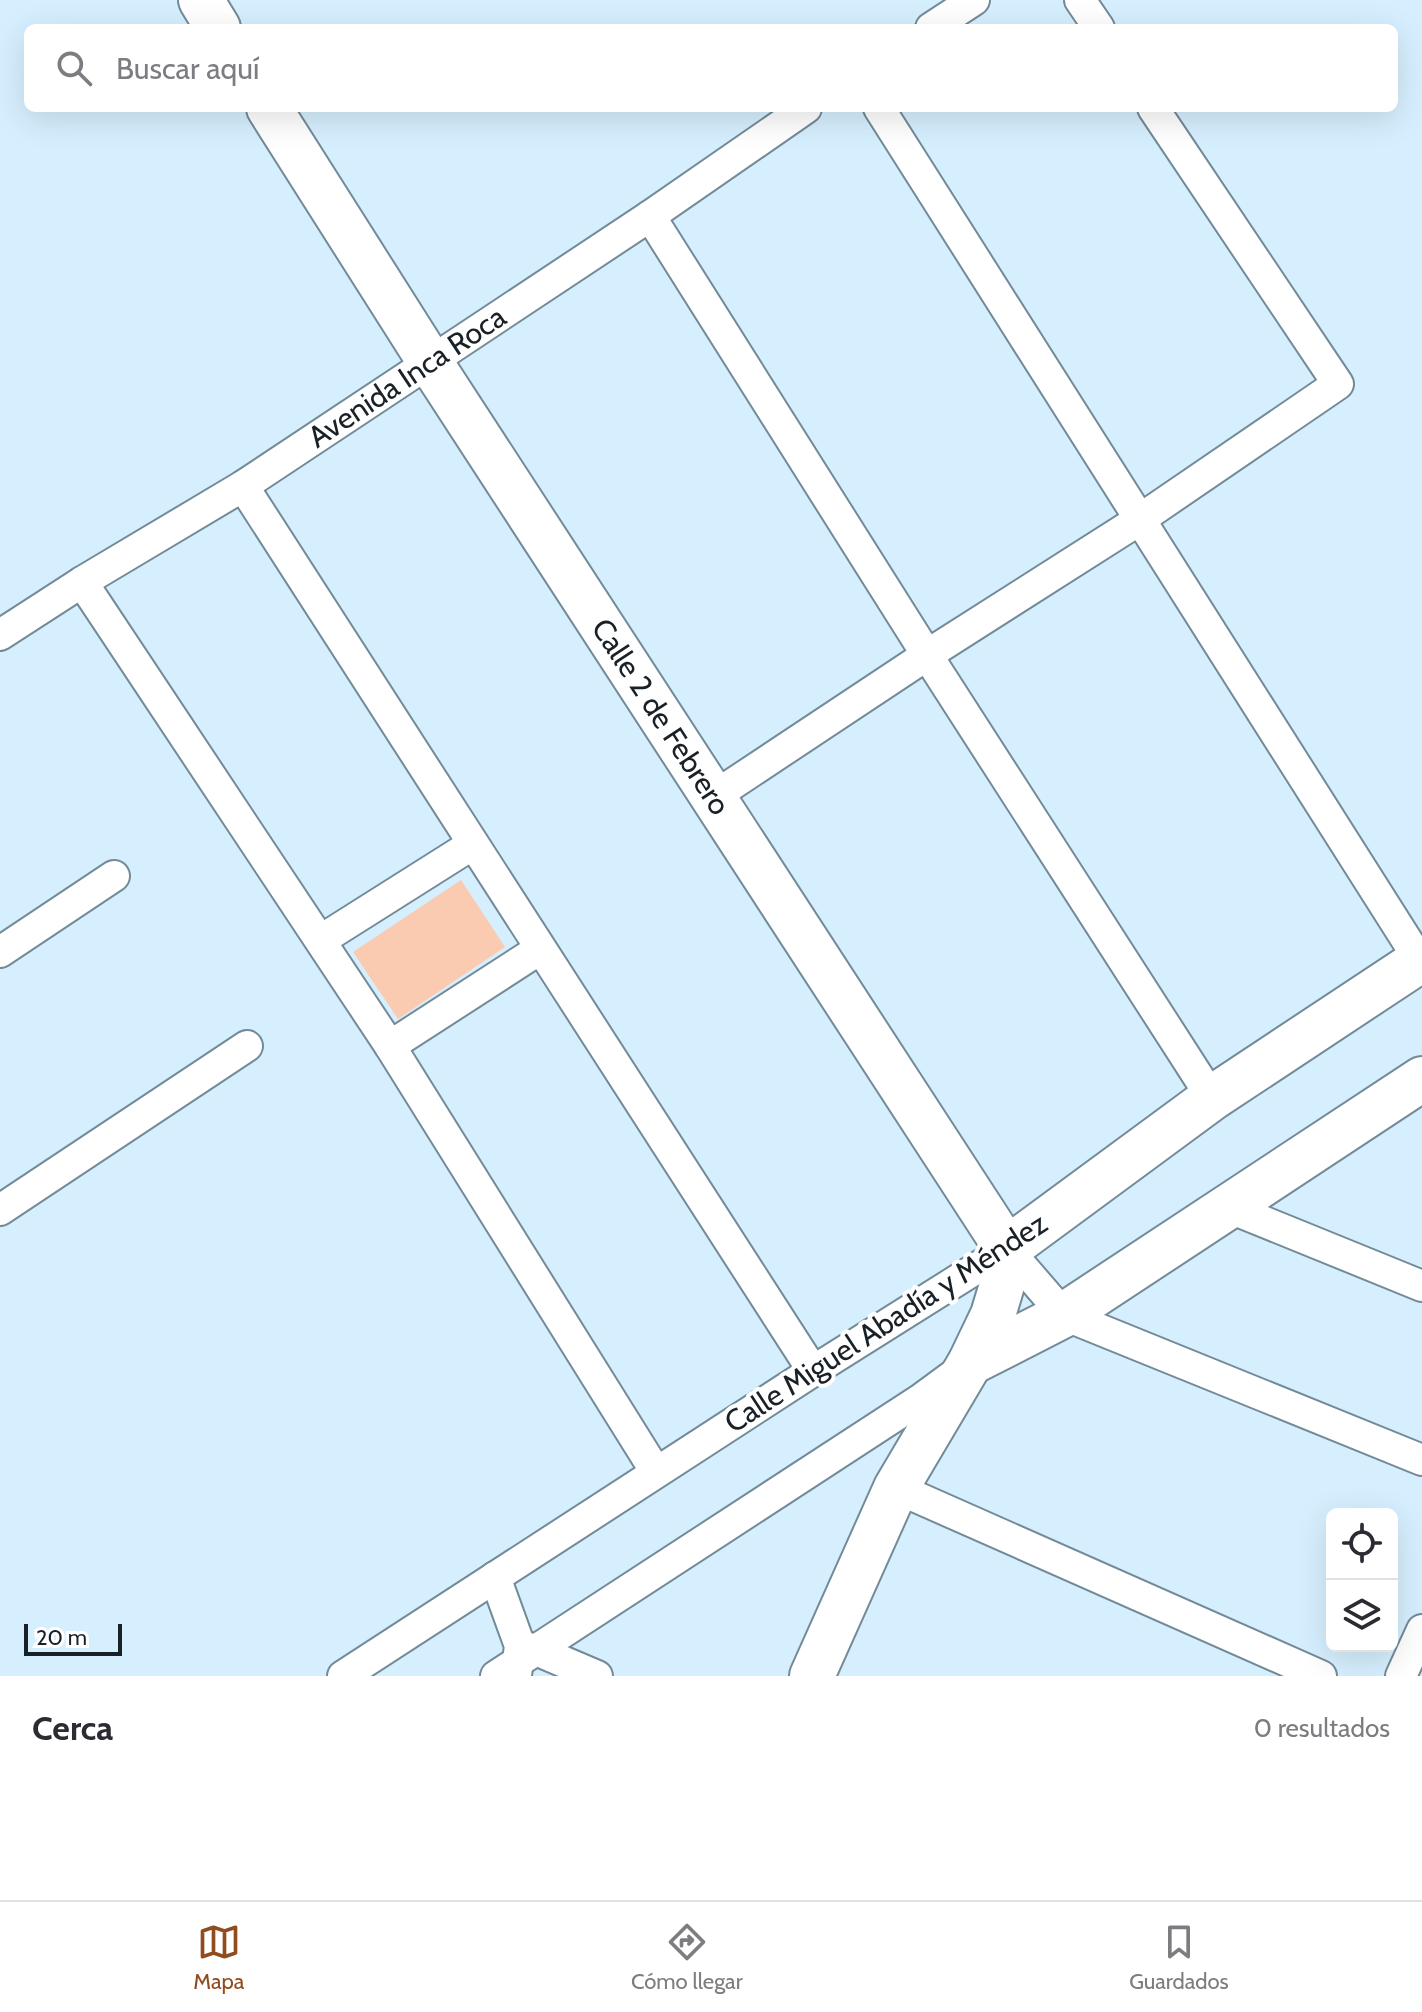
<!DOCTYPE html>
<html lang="es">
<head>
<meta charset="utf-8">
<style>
  :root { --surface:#fff; --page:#f2f2f3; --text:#2b2b33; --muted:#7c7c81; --line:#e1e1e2; --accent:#904c1f }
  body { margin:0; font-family:Cabin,sans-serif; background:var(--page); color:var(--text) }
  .controls { position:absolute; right:24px; bottom:24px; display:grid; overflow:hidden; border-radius:12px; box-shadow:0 8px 32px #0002 }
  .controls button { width:72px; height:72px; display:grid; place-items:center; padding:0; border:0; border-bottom:2px solid var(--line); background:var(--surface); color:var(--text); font:40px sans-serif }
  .scale { position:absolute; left:24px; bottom:20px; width:98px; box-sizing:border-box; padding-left:8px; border:4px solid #192127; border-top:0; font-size:22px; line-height:28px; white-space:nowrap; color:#192127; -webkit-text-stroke:6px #fff; paint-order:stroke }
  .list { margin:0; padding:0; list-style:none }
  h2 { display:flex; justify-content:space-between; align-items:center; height:104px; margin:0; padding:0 32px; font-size:34px }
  h2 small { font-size:26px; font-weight:400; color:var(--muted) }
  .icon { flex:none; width:44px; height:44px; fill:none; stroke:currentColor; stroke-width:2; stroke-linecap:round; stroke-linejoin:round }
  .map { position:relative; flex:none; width:1422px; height:1676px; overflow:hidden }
  .search { position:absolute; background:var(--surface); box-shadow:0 8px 32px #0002; left:24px; right:24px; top:24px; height:88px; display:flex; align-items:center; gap:20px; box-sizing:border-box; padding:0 28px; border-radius:12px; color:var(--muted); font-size:30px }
  .sheet { height:224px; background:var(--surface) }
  nav { display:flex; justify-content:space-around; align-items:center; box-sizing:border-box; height:112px; border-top:2px solid var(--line); background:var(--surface); font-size:22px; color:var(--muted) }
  nav a { display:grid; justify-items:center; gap:4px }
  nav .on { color:var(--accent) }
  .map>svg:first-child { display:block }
  .green { fill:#facbb1 }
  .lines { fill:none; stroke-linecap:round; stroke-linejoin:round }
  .street-casing { stroke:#738a98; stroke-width:34 }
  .secondary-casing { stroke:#738a98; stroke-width:48 }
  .street { stroke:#fff; stroke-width:30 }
  .secondary { stroke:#fff; stroke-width:44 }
  .labels { text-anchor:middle; stroke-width:8; stroke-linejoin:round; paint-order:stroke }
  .street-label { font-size:30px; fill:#192127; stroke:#fff }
</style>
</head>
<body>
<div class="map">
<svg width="1422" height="1676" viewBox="0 0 1422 1676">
  <rect width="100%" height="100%" fill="#d6effe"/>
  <path class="green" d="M461 880 505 947 398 1019 353 952Z"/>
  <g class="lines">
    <defs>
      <g id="street">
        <path d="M1080 0 1099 28"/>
        <path d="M931 28 974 0"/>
        <path d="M879 108 1420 961"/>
        <path d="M650 216 927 655 1212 1098"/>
        <path d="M243 486 813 1371"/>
        <path d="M82 582 390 1046 656 1472"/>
        <path id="s1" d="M0 635 82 582 243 486 650 216 806 108"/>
        <path d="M713 797 927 655 1139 520 1338 384 1153 108"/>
        <path d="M321 940 473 844"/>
        <path d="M0 952 114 876"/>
        <path d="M390 1046 540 949"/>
        <path d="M1230 1208 1422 1286"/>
        <path d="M0 1210 247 1046"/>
        <path d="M896 1488 1321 1676"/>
        <path d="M495 1577 520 1646 516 1675"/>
        <path d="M521 1646 536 1650 597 1676"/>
        <path d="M343 1676 813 1371 1007 1249 1064 1315 1422 1460"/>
        <path d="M496 1676 921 1399 955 1374"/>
        <path d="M1401 1676 1422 1630"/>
      </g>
      <g id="secondary">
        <path d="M201 0 218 28"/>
        <path id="s2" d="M269 108 430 362 1007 1249"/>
        <path d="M1007 1249 1212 1098 1422 959"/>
        <path d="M970 1363 1064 1315 1422 1079"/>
        <path d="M812 1676 896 1488 970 1363 993 1315 1002 1285 1007 1249"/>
      </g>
    </defs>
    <use href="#street" class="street-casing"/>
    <use href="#secondary" class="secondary-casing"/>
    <use href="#street" class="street"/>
    <use href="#secondary" class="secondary"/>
  </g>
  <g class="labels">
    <g class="street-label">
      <text dy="10" stroke="none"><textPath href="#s1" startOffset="482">Avenida Inca Roca</textPath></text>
      <text dy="10" stroke="none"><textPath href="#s2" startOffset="724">Calle 2 de Febrero</textPath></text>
      <text transform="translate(886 1323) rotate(-33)" y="10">Calle Miguel Abadía y Méndez</text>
    </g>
  </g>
</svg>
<div class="controls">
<button><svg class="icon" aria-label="locate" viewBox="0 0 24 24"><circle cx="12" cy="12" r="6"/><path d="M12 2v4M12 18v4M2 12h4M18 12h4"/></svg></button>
<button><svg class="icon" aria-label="layers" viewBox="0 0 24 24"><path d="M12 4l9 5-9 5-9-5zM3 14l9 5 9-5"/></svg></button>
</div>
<div class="scale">20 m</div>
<div class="search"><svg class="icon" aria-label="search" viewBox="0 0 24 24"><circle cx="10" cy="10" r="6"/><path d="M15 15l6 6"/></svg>Buscar aquí</div>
</div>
<section class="sheet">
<h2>Cerca<small>0 resultados</small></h2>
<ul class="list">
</ul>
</section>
<nav>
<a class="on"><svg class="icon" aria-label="map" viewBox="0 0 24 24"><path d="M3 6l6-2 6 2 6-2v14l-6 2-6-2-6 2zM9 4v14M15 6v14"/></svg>Mapa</a>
<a><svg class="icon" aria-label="directions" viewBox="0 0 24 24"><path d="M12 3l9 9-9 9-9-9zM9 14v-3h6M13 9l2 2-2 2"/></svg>Cómo llegar</a>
<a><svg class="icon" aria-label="saved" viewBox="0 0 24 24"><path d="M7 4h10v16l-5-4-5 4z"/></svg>Guardados</a>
</nav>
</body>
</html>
